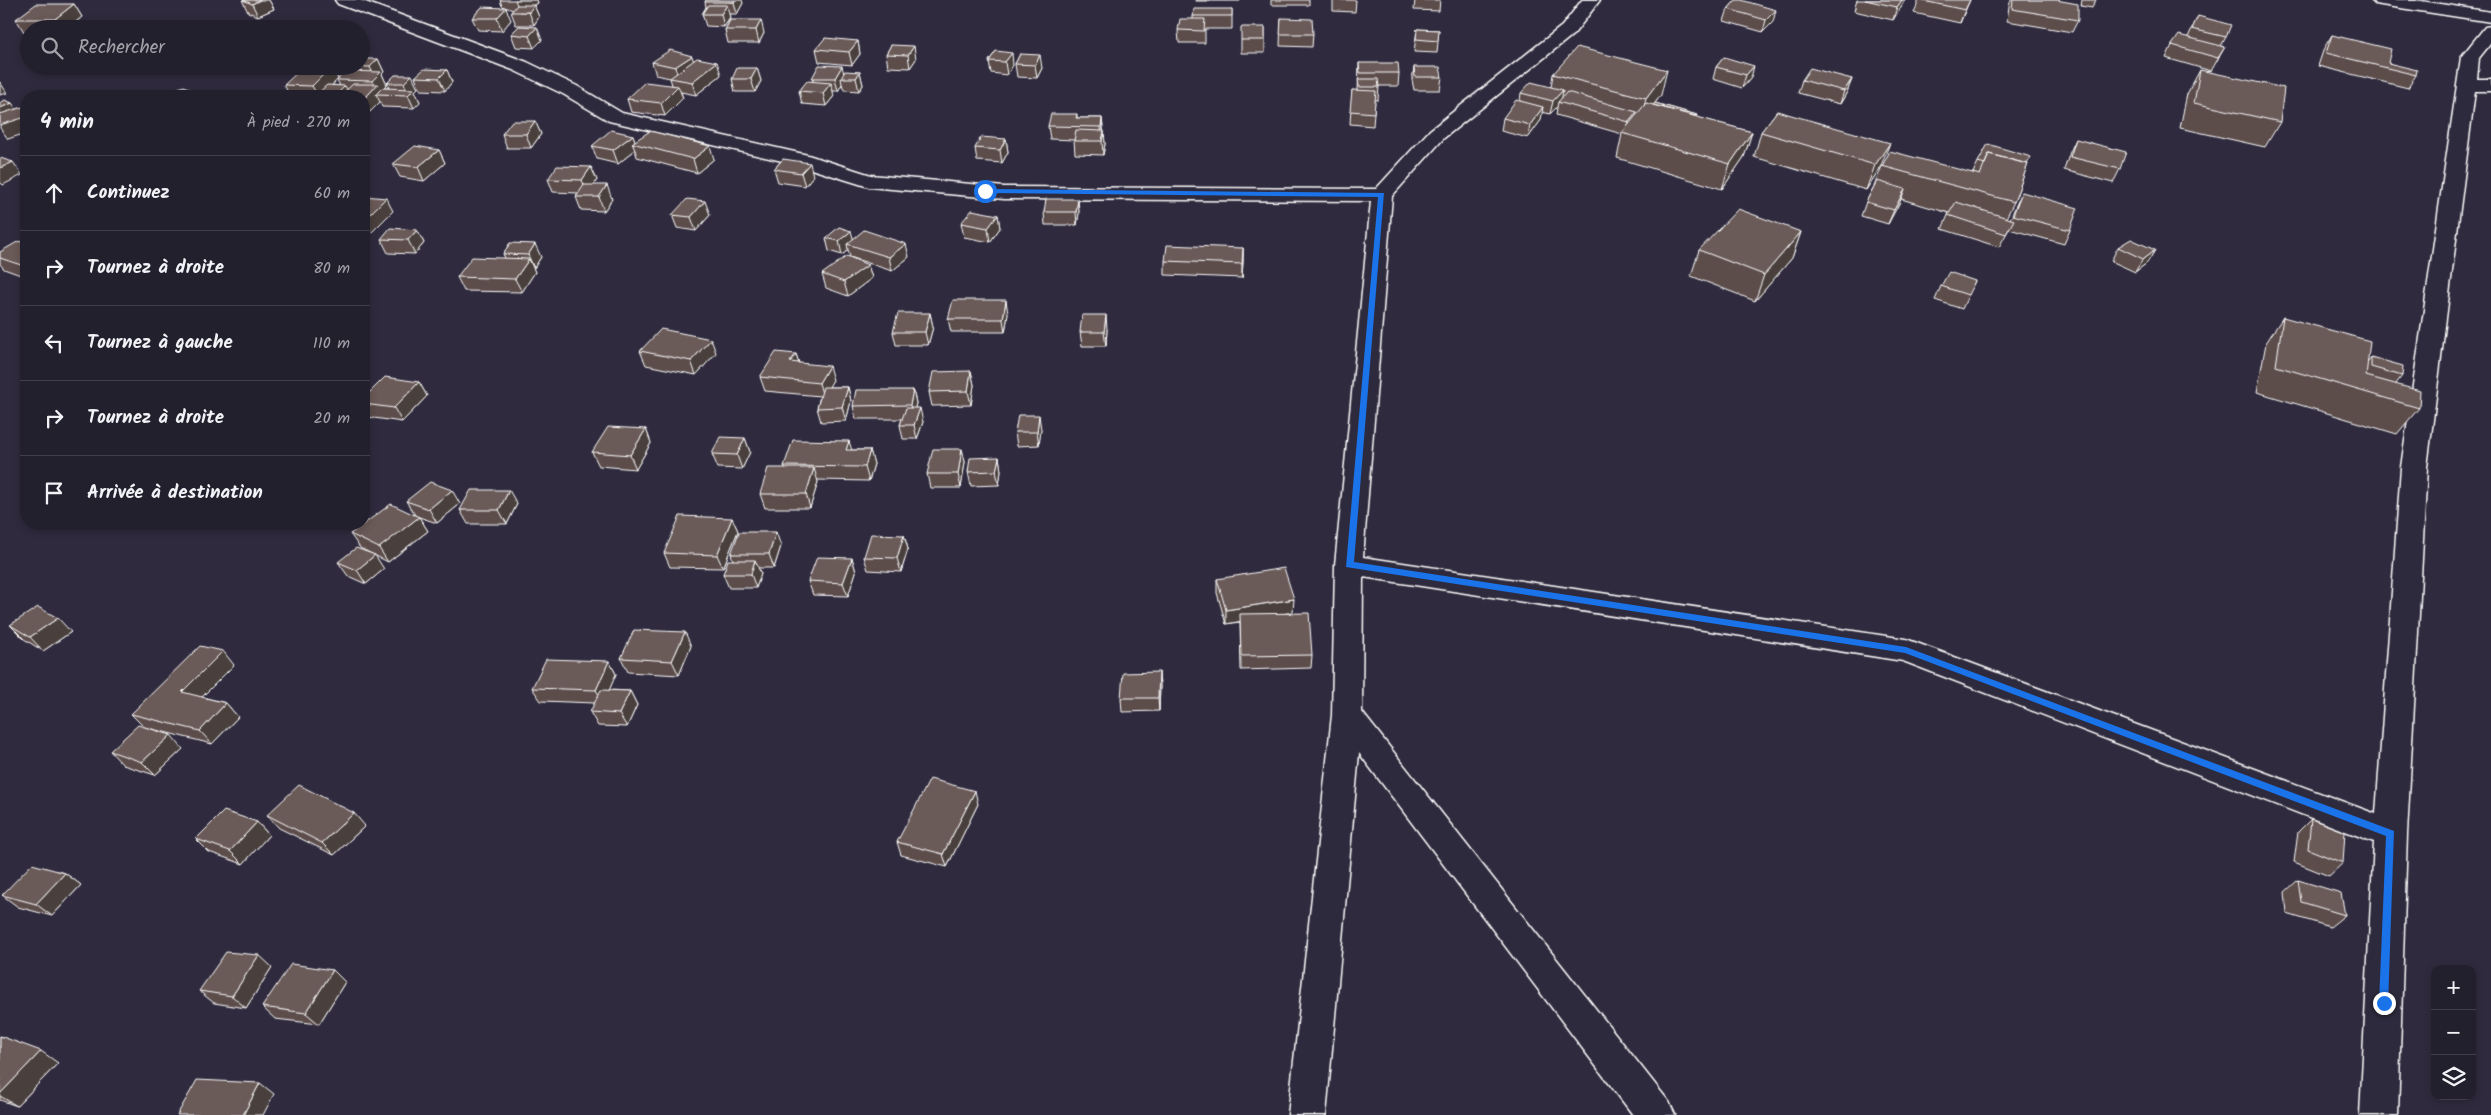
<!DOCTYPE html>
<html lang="fr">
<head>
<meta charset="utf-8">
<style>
  :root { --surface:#23202e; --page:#2b2836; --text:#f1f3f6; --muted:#a3a3aa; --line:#403e4a }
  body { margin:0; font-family:Kalam,sans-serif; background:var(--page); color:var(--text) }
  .controls { position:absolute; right:15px; bottom:15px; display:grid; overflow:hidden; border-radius:10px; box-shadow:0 2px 8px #0003 }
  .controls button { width:45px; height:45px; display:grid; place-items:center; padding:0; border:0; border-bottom:1px solid var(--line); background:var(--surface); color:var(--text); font:25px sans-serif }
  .stop { position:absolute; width:15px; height:15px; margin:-11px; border:4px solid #1a73e8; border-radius:50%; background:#fff }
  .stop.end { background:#1a73e8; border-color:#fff; box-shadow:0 1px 5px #0008 }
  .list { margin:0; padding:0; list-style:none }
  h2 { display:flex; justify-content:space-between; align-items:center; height:65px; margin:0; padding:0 20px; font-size:21px }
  h2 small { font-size:16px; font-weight:400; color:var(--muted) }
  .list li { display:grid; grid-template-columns:32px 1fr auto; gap:15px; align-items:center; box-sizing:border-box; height:75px; padding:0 20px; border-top:1px solid var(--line) }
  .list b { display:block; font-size:19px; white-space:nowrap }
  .list em { font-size:16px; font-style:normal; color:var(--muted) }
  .icon { flex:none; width:28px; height:28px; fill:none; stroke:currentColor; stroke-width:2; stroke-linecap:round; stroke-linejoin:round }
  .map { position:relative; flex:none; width:2491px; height:1115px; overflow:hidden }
  .search { position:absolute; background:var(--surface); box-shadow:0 2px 8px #0003; left:20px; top:20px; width:350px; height:55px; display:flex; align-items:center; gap:12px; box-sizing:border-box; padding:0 18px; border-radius:28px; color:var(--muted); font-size:19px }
  .panel { position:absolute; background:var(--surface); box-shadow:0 2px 8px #0003; left:20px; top:90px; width:350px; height:440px; border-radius:20px }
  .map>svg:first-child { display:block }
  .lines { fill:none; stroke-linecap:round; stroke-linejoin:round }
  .minor-casing { stroke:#fff; stroke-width:3 }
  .minor { fill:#2f2a3d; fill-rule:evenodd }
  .wall { fill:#5b4d4c; stroke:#fff; fill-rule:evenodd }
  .shaded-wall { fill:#4a3f3e; stroke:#fff }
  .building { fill:#6a5a58; stroke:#fff }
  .route { fill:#1a73e8 }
</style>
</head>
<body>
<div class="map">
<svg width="2491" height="1115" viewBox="0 0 2491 1115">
  <rect width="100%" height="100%" fill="#2f2a3d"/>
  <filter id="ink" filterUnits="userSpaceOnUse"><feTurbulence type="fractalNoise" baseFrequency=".02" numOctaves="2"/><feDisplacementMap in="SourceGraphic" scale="10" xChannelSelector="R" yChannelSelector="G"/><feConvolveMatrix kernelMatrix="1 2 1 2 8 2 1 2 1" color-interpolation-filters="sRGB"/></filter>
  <g filter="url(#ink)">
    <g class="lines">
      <defs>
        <path id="minor" d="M335 0H360L527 62 577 86 622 113 808 155 871 175 1004 187 1376 189 1430 130 1562 26 1582 0H1600L1574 34 1444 138 1392 196 1363 557 1906 639 2376 814 2401 467 2457 85 2461 57 2485 27 2491 26V43L2479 58 2477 79H2491V91H2475L2427 467 2407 834 2398 1115H2360L2374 842 1903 661 1363 577 1362 712 1669 1102 1675 1115H1633L1359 753 1326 1115H1288L1332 715 1335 565 1371 201 1004 199 869 187 795 164 609 121 563 94 513 70 338 4Z
          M2372 0H2415L2491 12V22L2381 5 2375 4Z"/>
      </defs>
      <use href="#minor" class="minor-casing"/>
      <use href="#minor" class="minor"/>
    </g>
    <path class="wall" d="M242 0H269L274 9 258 16 248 12Z
      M500 0H537L538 3 534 5 539 17 534 25H516L511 12 513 10 502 6Z
      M706 0 743 3 737 14H729L730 18 724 27 706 26 702 14 706 7 705 2Z
      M1196 0H1240V1H1196Z
      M1271 0H1309V5H1271Z
      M1333 0H1356L1355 12 1333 11Z
      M1415 0H1440L1439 11 1414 10Z
      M1736 0 1773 22 1763 32 1724 21 1728 9Z
      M1857 0H1905L1893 20 1854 11Z
      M1919 0 1966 9 1960 23 1914 13Z
      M2011 0H2056L2078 20 2072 32 2007 21 2009 6Z
      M2082 0H2096L2092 8 2081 6Z
      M74 4 82 17 67 29H29V32H24L16 19Z
      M482 7 511 20 502 31 478 30 472 18Z
      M1232 9V29H1205V43H1179L1178 30 1193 19V16Z
      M2198 16 2226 37 2221 46 2225 47 2211 71 2166 58 2172 45 2188 37Z
      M1281 18 1313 34 1312 47 1280 46Z
      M730 20 764 33 759 43H728L725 30Z
      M519 26 542 40 534 48 516 47 511 34Z
      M1265 27V53H1241V40Z
      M1417 29 1439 30 1437 53 1414 52Z
      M2332 35 2388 63 2416 75 2408 88 2318 66 2324 48Z
      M858 41 860 54 852 65 819 62 816 49Z
      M891 45 916 59 910 68 888 67 886 54Z
      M996 51 1013 65 1007 75 991 73 989 61Z
      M1020 54 1042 68 1037 78 1017 77 1015 64Z
      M1724 57 1751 78 1742 88 1713 79 1716 67Z
      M378 59 384 72 382 74 387 85 384 88H389L387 83 395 75 418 88 415 91 420 102 414 108 382 107 380 102 370 112H364V96H290L284 85 332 66 338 79 353 72 351 67ZM337 80 340 86 332 85Z
      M694 60 721 75 696 95 681 92 683 98 665 116 631 112 627 99 672 85 670 78 656 75 652 62Z
      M1359 63 1399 73 1398 86H1379L1378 100H1375L1373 126 1350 124 1352 90 1358 91Z
      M1414 67 1442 77 1440 90H1414L1412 80Z
      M757 68 761 81 755 92H735L732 79Z
      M447 70 452 82 445 91 421 90 415 77Z
      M2200 70 2280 122 2265 147 2180 128 2187 94Z
      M860 72 863 85 859 91 844 90 842 84 838 91H832L834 96 826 106 802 104 799 91 813 81 812 78 844 73Z
      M1553 74 1661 95 1655 103 1697 115 1696 117 1752 132 1744 157 1722 189 1617 158 1622 134 1556 115 1557 107 1550 114 1542 112 1541 120 1528 138 1501 131 1503 118 1520 101 1521 93 1551 87Z
      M1852 79 1847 92 1840 104 1798 93 1802 80Z
      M1777 111 1880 168 1866 190 1754 157 1761 132Z
      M1077 114V118H1102L1105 144 1103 155 1075 154 1074 140 1050 139 1048 126Z
      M535 121 541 134 531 148H507L502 134Z
      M633 135 635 141 714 159 697 173 637 157 635 150 618 164 597 159 592 146Z
      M1006 139 1008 152 1002 163 977 161 975 148Z
      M2076 139 2120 169 2113 183 2064 170 2070 152Z
      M439 150 445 163 424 181 400 177 393 164Z
      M783 159 813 176 805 186 778 182 774 169Z
      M1978 162 2028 164 2014 202 2006 218 2010 219 2022 192 2070 230 2064 244 2009 229 1999 247 1942 229 1949 213 1901 199 1888 224 1861 216 1866 202 1874 186 1882 166 1973 173Z
      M591 167 597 180 593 185 612 199 604 211 581 210 576 197 578 193 553 192 548 179Z
      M364 196 393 211 367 237H364Z
      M1078 199 1079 213 1077 225H1045L1044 212Z
      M672 215H710L696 231 677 228Z
      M998 215 1000 228 990 242 964 237 961 223Z
      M417 230 424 243 415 254 388 253 381 239Z
      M1801 232 1792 258 1755 301 1691 276 1699 250Z
      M826 238H853L909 257 892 271 850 257 848 250 842 255 829 251Z
      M510 243 541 257 534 268H533L535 272 522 292 464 291 457 277 505 258 503 254Z
      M26 244V277L4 269 0 264V252Z
      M2118 247 2155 250 2147 263 2135 272 2111 261Z
      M1243 248V261L1242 278 1165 275V261Z
      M868 265 872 278 848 296 826 288 822 274Z
      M1975 281 1962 309 1935 300 1941 286Z
      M930 313 933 327 928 345H896L893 332Z
      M1008 314 1005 332H951L948 319Z
      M2283 317 2368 362 2371 357 2402 376 2396 384 2419 408 2397 434 2257 392 2266 343Z
      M1107 329 1106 346H1082L1080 332Z
      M640 351 716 353 696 375 646 365Z
      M796 354 799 363 833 380 828 387H848L851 401 846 421 821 422 817 408 820 396 765 391 760 377Z
      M971 371 974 385 971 405 932 406 929 392Z
      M419 382 427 396 402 422 367 417 364 411V398Z
      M913 390 916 403 915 408 923 422 917 439H903L900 425 902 419H856L853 406Z
      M646 429 651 443 636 469 599 466 592 452Z
      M1041 429 1039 445 1017 446 1015 432Z
      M745 438 750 452 742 469 718 468 712 454Z
      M962 449 965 462 961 488H930L927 474Z
      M852 450H870L874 464 869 481 817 480 818 482 810 508H765L760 494 785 468 784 466Z
      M999 457 1001 471 999 485 971 486 968 472Z
      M406 501 460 504 437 523 416 516 419 517 428 531 388 562 360 548 350 534 415 515Z
      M517 504 507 524H468L460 510Z
      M732 518 738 531 723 568 670 567 664 553Z
      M904 535 908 549 901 572 868 570 864 557Z
      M781 546 774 568H758L761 574 756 588H729L723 574 733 560 731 554Z
      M852 558 856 572 848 596 813 595 808 581Z
      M338 562 384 569 366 584 348 576Z
      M1217 579 1293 612 1287 613 1312 655 1311 668 1241 670 1240 622 1226 624 1217 593Z
      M10 625 71 632 43 651 24 639Z
      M691 646 679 675 628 672 621 658Z
      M609 661 616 674 609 690 630 691 637 705 627 727 598 726 590 712 595 703 541 701 532 688Z
      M234 665 202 697 226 703 238 717 212 744 144 727 131 714Z
      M1159 672 1160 686 1159 711 1122 712 1121 698Z
      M183 749 155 775 123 765 110 751Z
      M978 804 947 867 901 855 897 842Z
      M267 815 365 826 334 855 279 828Z
      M2311 819 2343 863 2329 876 2294 862 2298 832Z
      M257 822 269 835 243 864 209 852 196 839Z
      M65 873 81 885 52 916 18 907 2 895Z
      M2298 880 2345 915 2330 927 2287 914 2285 892Z
      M272 967 246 1008 214 1003 199 991Z
      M333 970 345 982 319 1024 275 1019 262 1007Z
      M0 1036 58 1063 17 1106 0 1100Z"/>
    <path class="shaded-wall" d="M260 0H269L274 9 258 16 252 4Z
      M515 0H537L538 3 534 5 539 17 534 25 529 12H520Z
      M735 0H742L743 3 737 14 734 2Z
      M1902 0H1905L1893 20 1897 7Z
      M1970 0 1966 9 1960 23 1965 10Z
      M74 4 82 17 67 29H61L55 19Z
      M727 5 730 18 724 27 721 14Z
      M506 8 511 20 502 31 497 18Z
      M1776 10 1773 22 1763 32 1766 20Z
      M761 20 764 33 759 43 756 30Z
      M537 27 542 40 534 48 529 36Z
      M858 41 860 54 852 65 849 52Z
      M914 46 916 59 910 68 908 55Z
      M1012 53 1013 65 1007 75 1005 62Z
      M1040 55 1042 68 1037 78 1035 65Z
      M692 56 696 68 679 80 675 67Z
      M378 59 384 72 382 74 387 85 381 91 376 94 380 102 370 112 364 100V99L375 87 372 81 375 78 370 67Z
      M717 62 721 75 696 95 692 82Z
      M332 66 338 79 322 96H318L312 86Z
      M842 66 845 78H841L842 84 838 91 835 78Z
      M1754 66 1751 78 1742 88 1746 75Z
      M757 68 761 81 755 92 751 79Z
      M447 70 452 82 445 91 439 78Z
      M1667 70 1661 95 1640 123 1646 98Z
      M860 72 863 85 859 91 856 78Z
      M412 75 418 88 415 91 420 102 414 108 408 95 409 94 404 83Z
      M1852 79 1847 92 1840 104 1844 91Z
      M0 82 7 93 0 95Z
      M831 83 834 96 826 106 823 93Z
      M345 86 351 96H335Z
      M678 86 683 98 665 116 661 103Z
      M1563 90 1561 103 1558 102 1557 107 1550 114 1553 101Z
      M197 93 199 96H188Z
      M12 103 21 116 26 117V133L8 139 0 128V108Z
      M1543 107 1541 120 1528 138 1530 125Z
      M1637 112 1634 125 1626 135 1629 122Z
      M1102 118 1103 131 1102 140 1101 127Z
      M535 121 541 134 531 148 526 134Z
      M1104 131 1105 144 1103 155 1102 141Z
      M1752 132 1744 157 1722 189 1730 164Z
      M633 135 636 144 632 143 635 150 618 164 613 150Z
      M1006 139 1008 152 1002 163 1000 150Z
      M1890 143 1880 168 1866 190 1875 165Z
      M710 146 714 159 697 173 693 159Z
      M439 150 445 163 424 181 418 167Z
      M13 162 22 175 3 185 0 182V168Z
      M810 163 813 176 805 186 801 173Z
      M591 167 597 180 588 194 582 180Z
      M607 185 612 199 604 211 599 197Z
      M1905 189 1900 202 1888 224 1894 210Z
      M386 198 393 211 367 237 364 232V220Z
      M1078 199 1079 213 1077 225 1076 212Z
      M705 201 710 215 696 231 691 217Z
      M998 215 1000 228 990 242 988 228Z
      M417 230 424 243 415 254 408 240Z
      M851 231 855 245 847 244 848 250 842 255 839 241Z
      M1801 232 1792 258 1755 301 1764 275Z
      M535 244 541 257 534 268 528 255Z
      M906 244 909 257 892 271 889 257Z
      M1243 248V261L1242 278V264Z
      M2155 250 2147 263 2135 272 2143 259Z
      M529 259 535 272 522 292 515 279Z
      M868 265 872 278 848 296 844 282Z
      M1006 300 1008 314 1005 332 1003 319Z
      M930 313 933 327 928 345 925 332Z
      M1106 315 1107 329 1106 346 1104 332Z
      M711 339 716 353 696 375 691 361Z
      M796 354 800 367 790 362Z
      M829 366 833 380 823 397 819 383Z
      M971 371 974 385 971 405 968 391Z
      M419 382 427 396 402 422 394 408Z
      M848 387 851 401 846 421 842 407Z
      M913 390 916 403 913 419 910 405Z
      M920 408 923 422 917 439 914 425Z
      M1039 415 1041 429 1039 445 1037 432Z
      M646 429 651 443 636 469 630 455Z
      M745 438 750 452 742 469 737 455Z
      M849 441 853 454 846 450Z
      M962 449 965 462 961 488 958 474Z
      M870 450 874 464 869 481 865 467Z
      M999 457 1001 471 999 485 996 471Z
      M814 468 818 482 810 508 806 494Z
      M452 490 460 504 437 523 429 509Z
      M509 490 517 504 507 524 499 510Z
      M419 517 428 531 388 562 379 548Z
      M732 518 738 531 723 568 717 555Z
      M776 532 781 546 774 568 769 554Z
      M904 535 908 549 901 572 897 558Z
      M375 555 384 569 366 584 357 570Z
      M852 558 856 572 848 596 843 583Z
      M755 560 761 574 756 588 751 574Z
      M1294 599 1293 612 1226 624V610Z
      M58 618 71 632 43 651 30 637Z
      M685 632 691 646 679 675 672 661Z
      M223 651 234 665 194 705 182 692Z
      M609 661 616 674 604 703 596 690Z
      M1159 672 1160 686 1159 711 1158 698Z
      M630 691 637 705 627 727 619 714Z
      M226 703 238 717 212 744 200 731Z
      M171 735 183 749 155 775 142 762Z
      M975 791 978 804 947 867 943 854Z
      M354 813 365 826 334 855 322 843Z
      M257 822 269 835 243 864 230 851Z
      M65 873 81 885 52 916 36 904Z
      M259 955 272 967 246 1008 232 996Z
      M333 970 345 982 319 1024 306 1013Z
      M41 1051 58 1063 17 1106 0 1096V1094Z
      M260 1083 274 1094 263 1115H243Z"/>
    <path class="building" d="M243 0H260L252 4Z
      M706 0H735L734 2H705Z
      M1736 0H1741L1776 10 1766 20 1728 9Z
      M1865 0H1902L1897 7Z
      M1919 0H1970L1965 10Z
      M2013 0H2056L2078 4V20L2012 9Z
      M36 4H74L55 19H16Z
      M517 5H534L529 12H511Z
      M708 5H727L721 14H702Z
      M482 7 506 8 497 18H472Z
      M1194 9H1232V16H1193Z
      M2198 16 2231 25 2226 37 2192 29Z
      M1281 18 1312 19 1313 34H1280Z
      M1180 19H1205L1204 31 1178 30Z
      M730 20H761L756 30H725Z
      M227 25 230 29H215Z
      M519 26 537 27 529 36 511 34Z
      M1241 27H1265V40H1241Z
      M1417 29 1439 30 1438 41 1416 39Z
      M2179 35 2225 47 2218 58 2172 45Z
      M2332 35 2391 49 2388 63 2417 70 2416 75 2326 53Z
      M825 38 858 41 849 52 816 49Z
      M891 45 914 46 908 55 886 54Z
      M1577 47 1667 70 1646 98 1553 74Z
      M670 50 692 56 675 67 652 62Z
      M996 51 1012 53 1005 62 989 61Z
      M1020 54 1040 55 1035 65 1015 64Z
      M1724 57 1754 66 1746 75 1716 67Z
      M697 58 717 62 692 82 670 78Z
      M361 59H378L370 67H351L361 66Z
      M1359 63H1398L1399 73H1360Z
      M819 65 842 66 835 78H812Z
      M304 66H332L312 86 284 85Z
      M1414 67H1440L1442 77H1415Z
      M737 68H757L751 79H732Z
      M1810 68 1852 79 1844 91 1802 80Z
      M424 69 447 70 439 78 415 77Z
      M2200 70 2284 88 2280 122 2194 103Z
      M345 71 381 72 372 81 337 80Z
      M845 71 860 72 856 78H841Z
      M395 75H412L404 83H387Z
      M1358 79H1378L1379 87H1359Z
      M807 81 831 83 823 93 799 91Z
      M645 82 678 86 661 103 627 99Z
      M1531 82 1563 90 1553 101 1521 93Z
      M353 84H378L364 99V96H340Z
      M327 85 345 86 335 96H315Z
      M184 86 197 93 188 96H157Z
      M382 88 414 89 408 95 376 94Z
      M1352 90 1376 91 1374 113 1350 111Z
      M1567 92 1637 112 1629 122 1558 102Z
      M5 100 12 103 0 108V103Z
      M1516 100 1543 107 1530 125 1503 118Z
      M1646 103 1752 132 1730 164 1622 133Z
      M1655 103 1697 115 1696 116 1653 105Z
      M23 107 26 111V117L0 125V114Z
      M1777 111 1890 143 1875 165 1761 132Z
      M1051 114H1077L1076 118H1102L1101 127 1048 126Z
      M512 121H535L526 134H502Z
      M611 130 633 135 613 150 592 146Z
      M1076 130 1104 131 1102 141H1074Z
      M650 131 710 146 693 159 632 143Z
      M981 137 1006 139 1000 150 975 148Z
      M2076 139 2126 152 2120 169 2070 157Z
      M1988 144 2031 157 2027 164 1989 154 1985 164 1978 162Z
      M415 146 439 150 418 167 393 164Z
      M1890 151 1980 175 1989 154 2028 164 2014 202 1882 166Z
      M0 158 13 162 0 168Z
      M783 159 810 163 801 173 774 169Z
      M557 166 591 167 582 180 548 179Z
      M1877 181 1905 189 1894 210 1866 202Z
      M584 185H607L599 197H576Z
      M2022 192 2078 208 2070 230 2013 215Z
      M364 196 386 198 364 220Z
      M687 199 705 201 691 217 672 215Z
      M1046 199H1078L1076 212H1044Z
      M1956 202 2014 220 2006 234 1948 215Z
      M1738 209 1801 232 1764 275 1699 250Z
      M972 210 998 215 988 228 961 223Z
      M839 227 851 231 839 241 826 238Z
      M390 228 417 230 408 240 381 239Z
      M864 230 906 244 889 257 847 244Z
      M2131 239 2155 250 2143 259 2118 247Z
      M19 241 26 244V265L24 266 0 258V252Z
      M510 243 535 244 528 255 503 254Z
      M1167 245 1243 248 1242 264 1165 261Z
      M847 256 868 265 844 282 822 274Z
      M472 257 529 259 515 279 457 277Z
      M1949 272 1975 281 1968 295 1941 286Z
      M953 300H1006L1003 319H948Z
      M898 313H930L925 332H893Z
      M1082 315H1106L1104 332H1080Z
      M2283 317 2370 341 2366 376 2420 391 2419 408 2276 366Z
      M661 329 711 339 691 361 640 351Z
      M776 352 796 354 790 362 829 366 819 383 760 377Z
      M2371 357 2403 366 2402 376 2371 367Z
      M971 371 968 391 929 392 933 372Z
      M385 377 419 382 394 408 364 404V398Z
      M823 387H848L842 407 817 408Z
      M856 390H913L910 405 853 406Z
      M906 408H920L914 425H900Z
      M1018 415H1039L1037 432H1015Z
      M608 427 646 429 630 455 592 452Z
      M720 437 745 438 737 455 712 454Z
      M793 440 849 441 846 450H870L865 467 784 466Z
      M933 449H962L958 474H927Z
      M999 457 996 471 968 472 970 458Z
      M768 468H814L806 494H760Z
      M430 482 452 490 429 509 406 501Z
      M471 490H509L499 510H460Z
      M391 504 419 517 379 548 350 534Z
      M680 516 732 518 717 555 664 553Z
      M739 532H776L769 554H731Z
      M871 534 904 535 897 558 864 557Z
      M356 548 375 555 357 570 338 562Z
      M817 557 852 558 843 583 808 581Z
      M728 560H755L751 574H723Z
      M1284 568 1294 599 1226 610 1217 579Z
      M38 607 58 618 30 637 10 625Z
      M1309 613 1312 655 1241 656 1240 614Z
      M634 630 685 632 672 661 621 658Z
      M200 646 223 651 182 692 226 703 200 731 131 714Z
      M546 659 609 661 596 690 532 688Z
      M1159 672 1158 698H1121L1123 673Z
      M601 690 630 691 619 714 590 712Z
      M138 725 171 735 142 762 110 751Z
      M930 779 975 791 943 854 897 842Z
      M299 785 354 813 322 843 267 815Z
      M224 811 257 822 230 851 196 839Z
      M2311 819 2345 832 2343 863 2308 849Z
      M32 864 65 873 36 904 2 895Z
      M2298 880 2341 893 2345 915 2301 902Z
      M226 952 259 955 232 996 199 991Z
      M291 964 333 970 306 1013 262 1007Z
      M0 1036 41 1051 0 1094Z
      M197 1080 260 1083 243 1115H177Z"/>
  </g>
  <path class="route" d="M985 189 1384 193 1354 562 1906 647 2394 831 2388 1006H2380L2379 1003 2386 836 1905 653 1346 567 1378 197 982 193Z"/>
</svg>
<div class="controls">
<button>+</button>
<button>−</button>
<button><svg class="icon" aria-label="layers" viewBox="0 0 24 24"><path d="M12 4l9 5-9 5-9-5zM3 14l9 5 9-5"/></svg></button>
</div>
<div class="stop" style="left:985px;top:191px"></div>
<div class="stop end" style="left:2384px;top:1003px"></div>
<div class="search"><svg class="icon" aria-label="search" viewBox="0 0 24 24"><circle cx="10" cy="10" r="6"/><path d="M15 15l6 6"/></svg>Rechercher</div>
<section class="panel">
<h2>4 min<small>À pied · 270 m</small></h2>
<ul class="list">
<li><svg class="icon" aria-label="ahead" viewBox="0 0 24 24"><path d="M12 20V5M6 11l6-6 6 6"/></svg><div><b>Continuez</b></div><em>60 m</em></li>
<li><svg class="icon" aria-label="right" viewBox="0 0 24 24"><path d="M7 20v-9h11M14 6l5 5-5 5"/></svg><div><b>Tournez à droite</b></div><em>80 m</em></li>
<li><svg class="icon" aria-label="left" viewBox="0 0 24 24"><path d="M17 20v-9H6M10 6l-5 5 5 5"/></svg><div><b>Tournez à gauche</b></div><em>110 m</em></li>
<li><svg class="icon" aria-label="right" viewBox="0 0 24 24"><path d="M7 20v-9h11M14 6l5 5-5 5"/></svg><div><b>Tournez à droite</b></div><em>20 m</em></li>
<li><svg class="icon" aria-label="arrive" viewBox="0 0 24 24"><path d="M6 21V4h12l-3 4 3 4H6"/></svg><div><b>Arrivée à destination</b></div></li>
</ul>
</section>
</div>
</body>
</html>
